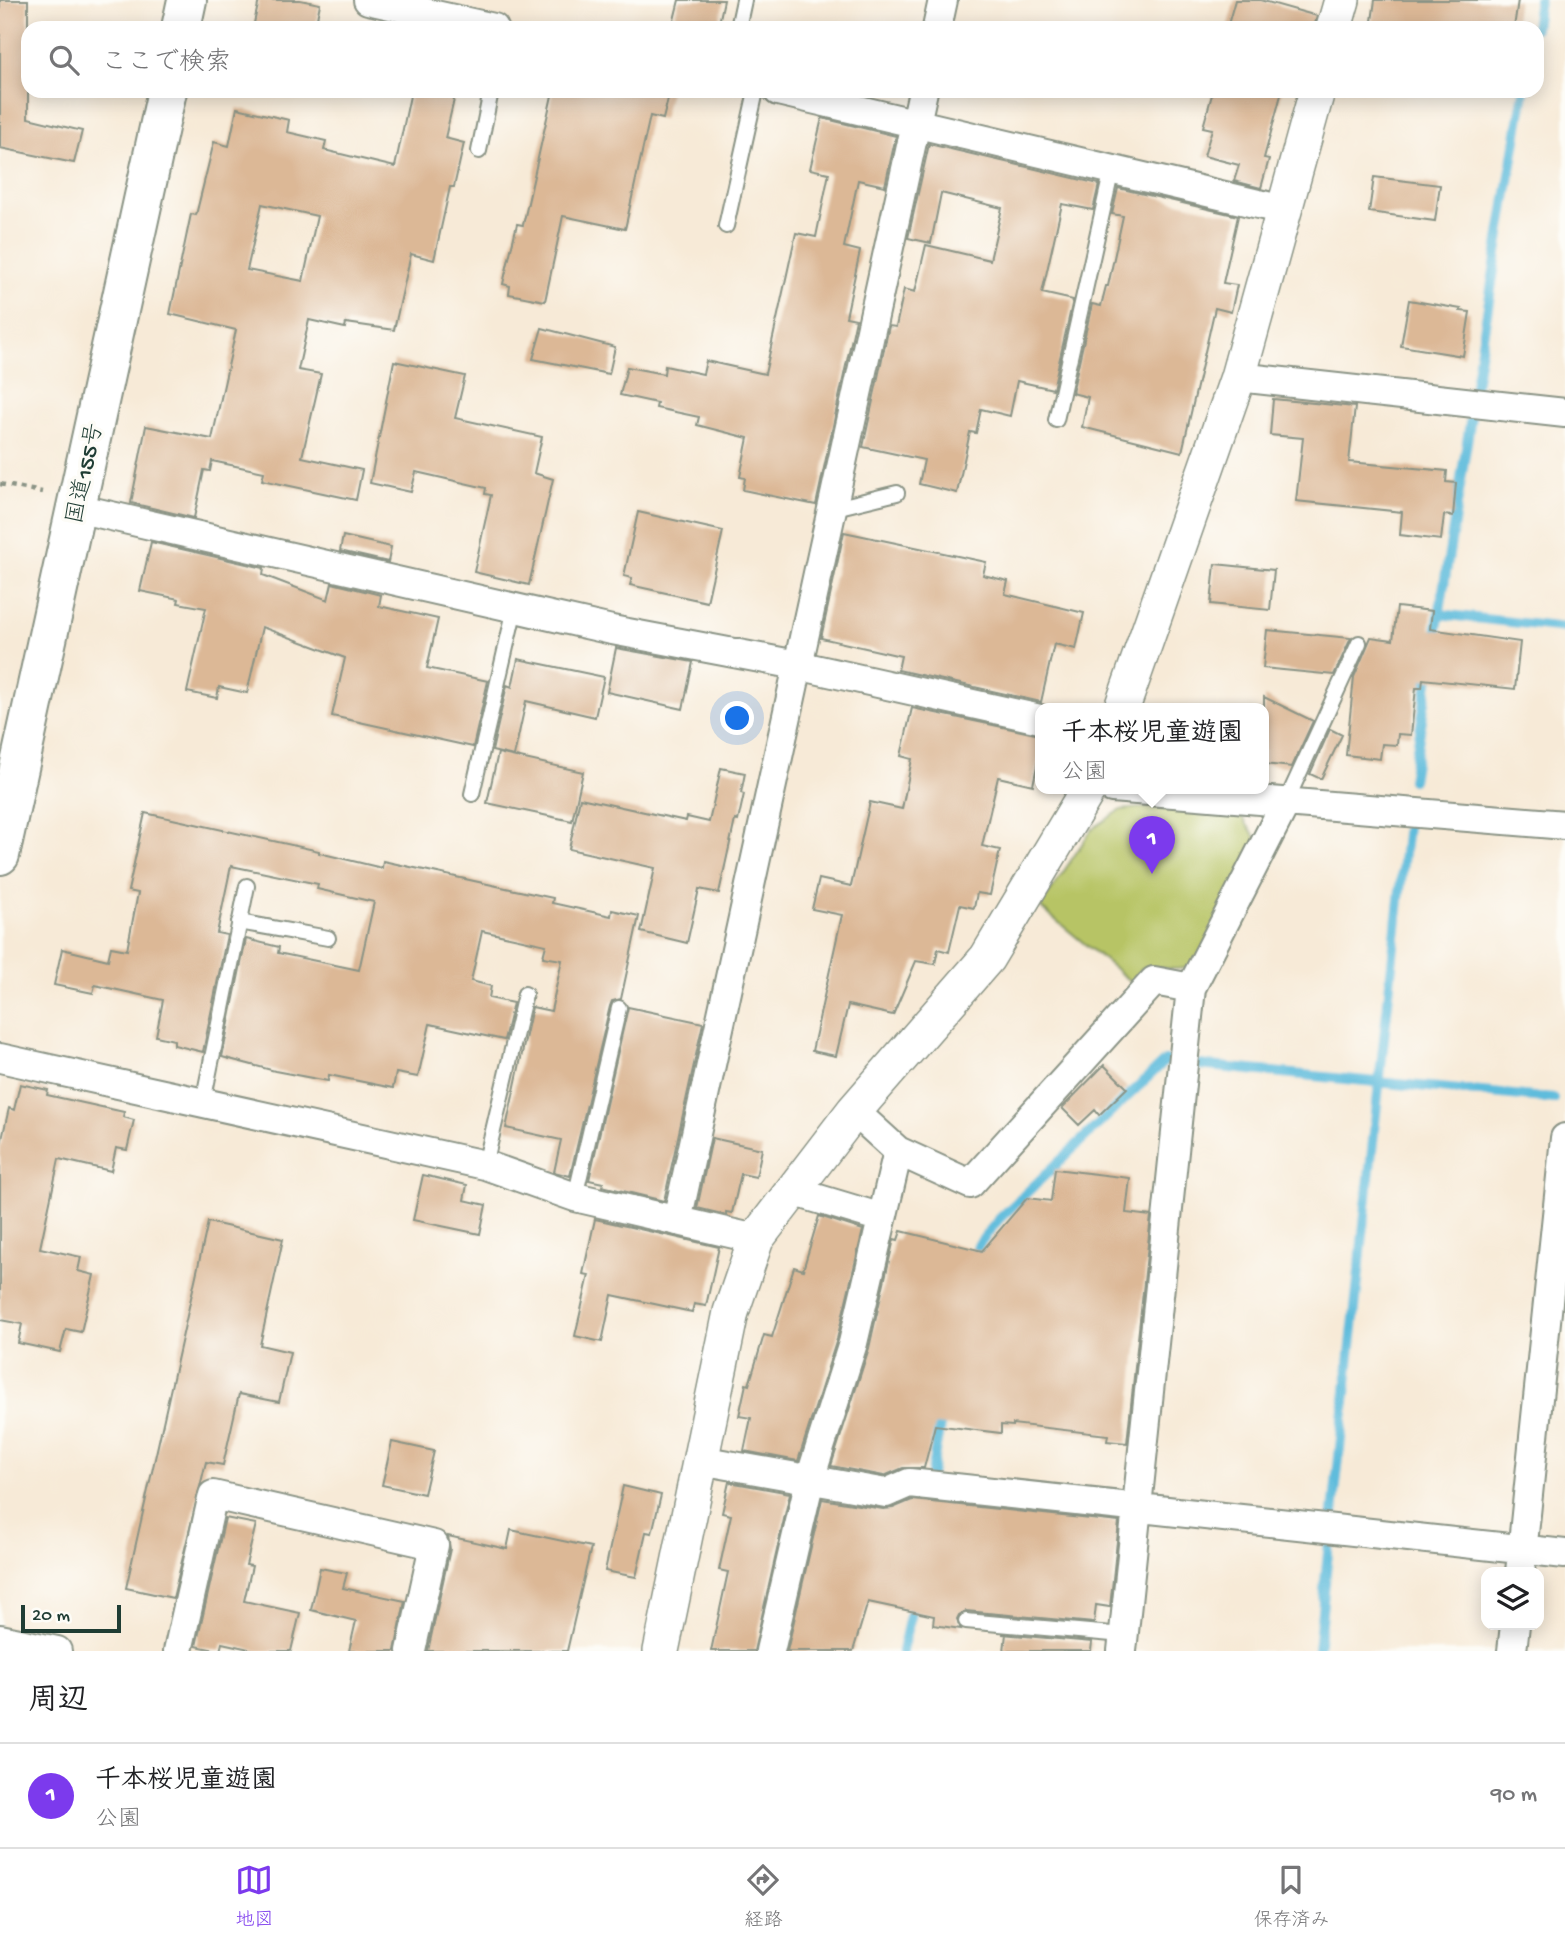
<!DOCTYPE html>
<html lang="ja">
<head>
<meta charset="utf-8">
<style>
  :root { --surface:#fff; --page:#f2f2f2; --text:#202124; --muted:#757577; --line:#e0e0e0; --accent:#7c3aed }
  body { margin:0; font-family:"Gochi Hand","Klee One",sans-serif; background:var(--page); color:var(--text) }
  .controls { position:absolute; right:21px; bottom:21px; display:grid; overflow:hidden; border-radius:14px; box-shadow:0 4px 18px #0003 }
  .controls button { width:63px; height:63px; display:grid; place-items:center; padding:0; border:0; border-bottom:2px solid var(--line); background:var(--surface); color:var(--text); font:35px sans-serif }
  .scale { position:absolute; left:21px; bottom:18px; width:100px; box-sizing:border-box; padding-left:7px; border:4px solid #1f3d34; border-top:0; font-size:19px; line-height:24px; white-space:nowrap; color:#1f3d34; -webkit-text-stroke:5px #fdfcf7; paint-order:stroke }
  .you { position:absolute; left:738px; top:719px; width:24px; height:24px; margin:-18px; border:5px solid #fff; border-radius:50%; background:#1a73e8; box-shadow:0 0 0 10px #1a73e833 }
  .badge { display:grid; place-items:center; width:46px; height:46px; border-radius:50%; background:var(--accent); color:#fff; font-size:23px; font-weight:700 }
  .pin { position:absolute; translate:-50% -58px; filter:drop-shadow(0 2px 4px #0008) }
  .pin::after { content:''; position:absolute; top:37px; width:24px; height:21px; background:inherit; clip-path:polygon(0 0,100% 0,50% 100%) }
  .popup { position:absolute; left:1035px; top:703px; width:234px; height:91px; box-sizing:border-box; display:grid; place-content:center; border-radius:14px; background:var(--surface); filter:drop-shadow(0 2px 5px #0005); font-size:23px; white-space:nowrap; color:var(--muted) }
  .popup b { font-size:26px; color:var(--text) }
  .popup::after { content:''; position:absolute; left:50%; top:100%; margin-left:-14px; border:14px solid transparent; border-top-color:var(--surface) }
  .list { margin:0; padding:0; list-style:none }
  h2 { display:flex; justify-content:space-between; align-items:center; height:91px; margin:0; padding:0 28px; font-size:30px }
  h2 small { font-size:23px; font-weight:400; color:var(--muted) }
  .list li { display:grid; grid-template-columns:46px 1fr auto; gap:21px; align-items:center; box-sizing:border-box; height:105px; padding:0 28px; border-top:2px solid var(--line) }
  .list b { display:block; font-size:26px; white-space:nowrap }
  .list p { margin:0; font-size:23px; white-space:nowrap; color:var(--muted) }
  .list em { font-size:23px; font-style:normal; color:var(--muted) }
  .icon { flex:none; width:38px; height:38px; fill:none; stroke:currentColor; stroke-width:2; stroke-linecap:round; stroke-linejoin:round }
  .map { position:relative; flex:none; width:1565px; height:1651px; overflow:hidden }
  .search { position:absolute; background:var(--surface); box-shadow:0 4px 18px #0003; left:21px; right:21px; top:21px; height:77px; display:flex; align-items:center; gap:18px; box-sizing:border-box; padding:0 24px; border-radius:21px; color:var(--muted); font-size:26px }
  .sheet { height:196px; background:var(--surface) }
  nav { display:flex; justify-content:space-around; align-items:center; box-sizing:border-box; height:98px; border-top:2px solid var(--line); background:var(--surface); font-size:19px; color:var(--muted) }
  nav a { display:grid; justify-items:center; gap:4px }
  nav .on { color:var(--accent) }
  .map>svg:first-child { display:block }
  .green { fill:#b7c465; stroke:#6b804c; stroke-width:2 }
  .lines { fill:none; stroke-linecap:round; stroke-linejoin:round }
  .stream { stroke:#5ebcdc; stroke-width:10 }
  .building { fill:#dcb896; fill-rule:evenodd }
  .service-casing { stroke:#8b9486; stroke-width:18 }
  .minor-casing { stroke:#8b9486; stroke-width:32 }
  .tertiary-casing { stroke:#8b9486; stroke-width:38 }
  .trunk-casing { stroke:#8b9486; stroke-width:42 }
  .path { stroke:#8b9486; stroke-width:4.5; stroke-dasharray:5 5; stroke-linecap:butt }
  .service { stroke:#fff; stroke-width:14 }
  .minor { stroke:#fff; stroke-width:28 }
  .tertiary { stroke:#fff; stroke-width:35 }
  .trunk { stroke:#fff; stroke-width:38 }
  .labels { text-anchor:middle; stroke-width:7; stroke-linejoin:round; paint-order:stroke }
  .street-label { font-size:23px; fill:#1f3d34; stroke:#fdfcf7 }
</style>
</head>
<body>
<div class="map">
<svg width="1565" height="1651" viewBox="0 0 1565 1651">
  <rect width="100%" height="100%" fill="#fdfcf7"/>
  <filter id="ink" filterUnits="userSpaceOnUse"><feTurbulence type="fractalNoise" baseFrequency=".0143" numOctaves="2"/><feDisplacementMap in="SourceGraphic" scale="14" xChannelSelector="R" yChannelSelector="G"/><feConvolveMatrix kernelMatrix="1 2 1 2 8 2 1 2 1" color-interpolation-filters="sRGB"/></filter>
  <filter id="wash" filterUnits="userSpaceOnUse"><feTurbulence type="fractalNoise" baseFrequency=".00686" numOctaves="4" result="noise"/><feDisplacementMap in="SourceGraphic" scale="28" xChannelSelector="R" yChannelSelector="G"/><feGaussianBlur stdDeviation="1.57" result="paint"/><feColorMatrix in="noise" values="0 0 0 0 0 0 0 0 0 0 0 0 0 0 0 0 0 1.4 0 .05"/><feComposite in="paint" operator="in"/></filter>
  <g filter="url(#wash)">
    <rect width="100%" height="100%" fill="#f7ead7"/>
    <path class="green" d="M1147 807 1242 817 1258 841 1195 966C1178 972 1161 967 1143 967L1131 982 1040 907 1092 829 1121 810Z"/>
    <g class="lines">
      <path class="stream" d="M1535 28 1539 0
        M1474 391 1524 91
        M1439 614 1565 628
        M1435 641 1471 417
        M1412 780 1430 670
        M1198 1065 1554 1099
        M971 1262 979 1244 999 1219 1165 1061H1174
        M931 1474 942 1414
        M1332 1522 1407 825
        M902 1651 914 1599
        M1318 1651 1329 1543"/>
    </g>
    <g id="blocks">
      <path class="building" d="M0 0H28V118L82 131 74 163 0 148Z
        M259 0H300L320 4 315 28H253Z
        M679 0H724L718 28H672Z
        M1235 0H1260L1317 16 1314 28H1227Z
        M1375 0H1518L1514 28H1371Z
        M411 91H456L445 138 464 143 454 187H450L434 260 411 254 394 330 346 323 345 328 309 320 298 370 321 374 302 457 362 470 356 500 262 480 264 472 212 461 210 471 204 470 194 518 131 503 146 426 212 439 236 330 170 314 191 214 196 215 214 142 229 146 237 108 289 120 287 132 326 141 324 150 395 167ZM262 204 317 216 303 281 247 270Z
        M553 91H670L663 119 650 116 625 229 563 216 545 301 509 294 510 286 503 284 517 224 523 225Z
        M1213 91H1282L1264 158 1269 159 1261 188 1234 181 1239 165 1204 156 1212 129 1203 127Z
        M822 118 896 136 885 186 858 180 844 247 860 251 846 317 856 319 816 505 743 490 745 478 740 477 748 438 697 425 699 417 656 408 657 403 620 395 627 367 664 374 665 366 703 374 706 361 765 374 796 233 816 237 829 173 810 169Z
        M929 144 1099 184 1093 210 1062 204 1042 293 1073 300 1053 389 1017 381 1010 416 981 409 976 433 970 432 957 493 919 484 924 460 863 447 889 326 896 327 904 289 915 292 926 245 990 260 1002 208 941 193 931 243 908 238Z
        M1374 177 1440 185 1435 221 1369 212Z
        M1118 188 1238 216 1223 283 1237 285 1231 312 1215 308 1182 452 1082 427 1088 397 1072 393 1092 304 1101 306 1106 286H1108L1123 216 1112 214Z
        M1409 300 1461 309 1460 311 1470 312 1463 356 1401 346Z
        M542 328 615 347 609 374 533 359Z
        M394 361 465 376 455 418 542 437 534 473 553 479 529 585 474 572 491 495 485 494 486 488 416 472 411 492 370 483Z
        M1273 399 1355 407 1349 462 1447 471 1446 482 1456 483 1453 516 1444 515 1441 540 1400 535 1402 512 1296 501 1303 438 1270 435Z
        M638 512 723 531 707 602 630 585 632 578 624 576Z
        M844 532 986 562 983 575 1008 581 1005 594 1084 613 1076 649 1054 644 1041 702 898 670 901 656 821 638Z
        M343 536 391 547 388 562 340 551Z
        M151 542 264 568 263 575 328 600 332 583 381 595 379 606 438 619 427 668 488 681 473 747 332 716 345 658 262 627 247 693 219 687 217 698 187 692 206 608 178 603 179 599 140 591Z
        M1215 564 1274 570 1270 610 1211 604Z
        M1397 607 1432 611 1430 629 1520 642 1515 689 1423 679 1422 688H1416L1411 735 1398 734 1397 745 1382 744 1380 759 1346 755 1354 677 1371 637 1393 640Z
        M1267 630 1351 638 1334 675 1263 668Z
        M616 648 693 662 683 709 607 692Z
        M518 659 604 677 595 717 526 701 514 756 492 751 507 685 512 687Z
        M1264 697 1313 721 1292 767 1264 764Z
        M912 708 1040 735V752L1033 785 998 777 982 846 1000 850 990 895 977 893 974 908 960 905 949 952 938 949 935 964 916 961 893 1015 848 1005 836 1056 812 1051 842 915 812 909 819 879 851 886 870 802 902 809 912 759 901 756Z
        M1330 729 1342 735 1321 779 1310 774Z
        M498 753 583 772 572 821 487 803Z
        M721 768 745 773 741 793 744 794 738 821 735 820 719 893 699 889 687 943 641 932 655 868 569 849 580 798 686 821 687 817 709 822Z
        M145 813 319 851V853L382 868 383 861 515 890 553 898 552 903 611 916 612 910 639 916 621 999 612 1001 610 1006 570 1176 554 1172 561 1140 506 1128 532 1007 551 1011 562 960 543 957 546 945 482 931 471 981 491 986 489 998 513 1003 504 1040 430 1024 418 1077 396 1073 393 1088 329 1075 328 1081 275 1071 222 1057 246 939 279 947 278 953 359 970 374 902 317 889 318 884 231 866 217 933 227 935 203 1052 174 1045V1040L156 1036 163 1000 95 985 93 993 54 985 62 949 108 960 111 947 127 950 138 893 128 891Z
        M628 1007 703 1023 664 1201 602 1186 603 1183 589 1180Z
        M1104 1065 1127 1088 1099 1115 1095 1110 1079 1125 1062 1108Z
        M20 1084 48 1090 47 1095 124 1112 123 1117 134 1120 127 1150 116 1148 111 1171 59 1159 40 1248 81 1257 78 1271 94 1275 81 1332 66 1329 60 1352 18 1343 22 1324 0 1320V1148L9 1108 14 1110Z
        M712 1138 762 1149 756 1177 741 1174 732 1213 726 1212V1215L697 1208Z
        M1055 1169 1130 1178 1126 1213 1151 1216 1127 1443 1107 1441 1108 1435 1013 1424V1426L1001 1425V1433L935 1425 924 1468H903L884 1476 831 1466 869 1348 894 1239 898 1240 901 1231 982 1251 1027 1198 1051 1201Z
        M423 1175 467 1185 464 1200 486 1205 480 1234 413 1220Z
        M819 1216 863 1230 837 1339 798 1461 744 1451 751 1418 739 1416 746 1384 749 1385 764 1335 772 1337 794 1267 803 1270Z
        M595 1219 719 1247 706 1306 694 1304 692 1312 612 1295 602 1342 575 1336 589 1275 583 1274Z
        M208 1222 283 1239 260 1345 290 1352 279 1402 239 1394 223 1465 206 1462 173 1598 126 1588Z
        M392 1442 434 1451 424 1494 382 1485Z
        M729 1482 790 1493 754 1651H711L728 1572 719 1570 731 1515 722 1513Z
        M623 1486 661 1495 652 1533 646 1532 636 1577 605 1571Z
        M822 1499 883 1509 893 1508 912 1500 1119 1522 1110 1607 1096 1605 1094 1623 966 1611 959 1615 957 1619 961 1629 933 1625 934 1616 868 1602 853 1651H787Z
        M225 1518 256 1524 246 1565 252 1566 244 1601 300 1613 291 1651H258L222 1643 220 1651 196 1646Z
        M511 1530 591 1547 567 1651H428L450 1549 448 1536 507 1549Z
        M320 1568 347 1573 343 1588 405 1601 395 1651H349L356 1621 311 1610Z
        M1002 1634 1092 1642 1091 1651H1004L1006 1634Z"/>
    </g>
  </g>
  <g filter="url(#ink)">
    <use href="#blocks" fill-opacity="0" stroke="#8b9486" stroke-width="2"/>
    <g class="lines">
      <defs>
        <path id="service" d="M738 28 744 0
          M479 151 491 91
          M726 226 756 91
          M1056 420 1112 169
          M831 509 897 493
          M472 794 515 608
          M1286 802 1359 643
          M239 922 328 938
          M203 1102 247 886
          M485 1165 525 994
          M575 1197 619 1008
          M966 1621 1123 1635"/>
        <path id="minor" d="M368 0 494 28
          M937 28 943 0
          M778 91 1284 210
          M1238 377 1565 413
          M76 508 612 630 797 665 1040 719
          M1112 788 1565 825
          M0 1058 485 1165 575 1197 756 1239
          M854 1111 898 1151 970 1184 1154 981 1191 988
          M792 1191 882 1218
          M677 1221 923 91
          M700 1460 886 1493 909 1483 1565 1554
          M1520 1572 1565 1138
          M0 1639 57 1651
          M178 1651 213 1495 434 1545 411 1651
          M770 1651 810 1479 853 1343 898 1151
          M1122 1651 1191 988 1286 802
          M1512 1651 1515 1625"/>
        <path id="tertiary" d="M1334 28 1342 0
          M1122 708 1238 377 1317 91
          M661 1651 731 1312 756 1239 854 1111 987 958 1089 788"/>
        <path id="trunk" d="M181 28 187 0
          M0 855 167 91"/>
      </defs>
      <use href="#service" class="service-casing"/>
      <use href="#minor" class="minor-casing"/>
      <use href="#tertiary" class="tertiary-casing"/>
      <use href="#trunk" class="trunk-casing"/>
      <path class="path" d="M0 484 42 492"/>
      <use href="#service" class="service"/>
      <use href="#minor" class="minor"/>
      <use href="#tertiary" class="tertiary"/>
      <use href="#trunk" class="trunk"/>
    </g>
  </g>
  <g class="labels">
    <g class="street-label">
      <text transform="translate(83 473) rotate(-78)" y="8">国道155号</text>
    </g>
  </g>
</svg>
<div class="controls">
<button><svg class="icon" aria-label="layers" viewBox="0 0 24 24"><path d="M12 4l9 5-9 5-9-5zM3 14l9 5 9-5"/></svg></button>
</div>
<div class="scale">20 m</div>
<div class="you"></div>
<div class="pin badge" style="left:1152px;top:874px">1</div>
<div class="popup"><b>千本桜児童遊園</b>公園</div>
<div class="search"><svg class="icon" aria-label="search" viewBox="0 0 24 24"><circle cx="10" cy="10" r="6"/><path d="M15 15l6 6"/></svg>ここで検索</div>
</div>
<section class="sheet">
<h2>周辺<small></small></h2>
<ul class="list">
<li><span class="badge">1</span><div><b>千本桜児童遊園</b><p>公園</p></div><em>90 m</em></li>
</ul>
</section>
<nav>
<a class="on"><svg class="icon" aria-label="map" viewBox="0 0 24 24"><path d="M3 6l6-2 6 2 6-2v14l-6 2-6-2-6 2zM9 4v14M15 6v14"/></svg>地図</a>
<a><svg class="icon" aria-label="directions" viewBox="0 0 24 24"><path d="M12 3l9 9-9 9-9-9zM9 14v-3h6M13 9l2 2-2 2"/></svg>経路</a>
<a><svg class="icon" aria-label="saved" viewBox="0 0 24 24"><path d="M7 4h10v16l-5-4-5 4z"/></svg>保存済み</a>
</nav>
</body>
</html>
